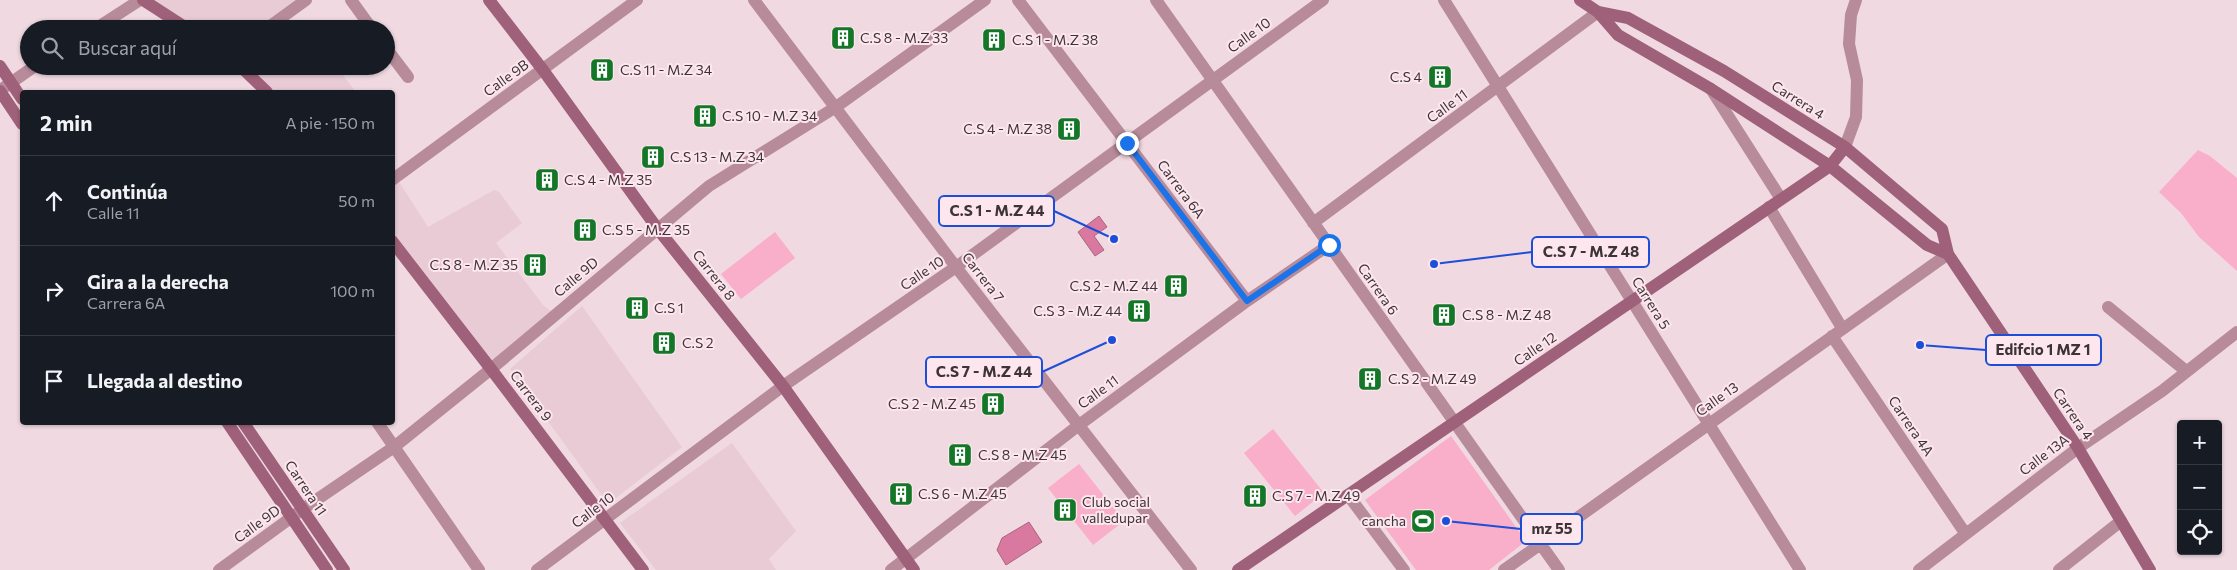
<!DOCTYPE html>
<html lang="es">
<head>
<meta charset="utf-8">
<style>
  :root { --surface:#171b24; --page:#242831; --text:#f1f3f6; --muted:#9ea1a6; --line:#363941 }
  body { margin:0; font-family:Commissioner,sans-serif; background:var(--page); color:var(--text) }
  .controls { position:absolute; right:15px; bottom:15px; display:grid; overflow:hidden; border-radius:5px; box-shadow:0 1px 4px #0004 }
  .controls button { width:45px; height:45px; display:grid; place-items:center; padding:0; border:0; border-bottom:1px solid var(--line); background:var(--surface); color:var(--text); font:25px sans-serif }
  .stop { position:absolute; width:15px; height:15px; margin:-11px; border:4px solid #1a73e8; border-radius:50%; background:#fff }
  .stop.end { background:#1a73e8; border-color:#fff; box-shadow:0 1px 5px #0008 }
  .list { margin:0; padding:0; list-style:none }
  h2 { display:flex; justify-content:space-between; align-items:center; height:65px; margin:0; padding:0 20px; font-size:21px }
  h2 small { font-size:16px; font-weight:400; color:var(--muted) }
  .list li { display:grid; grid-template-columns:32px 1fr auto; gap:15px; align-items:center; box-sizing:border-box; height:90px; padding:0 20px; border-top:1px solid var(--line) }
  .list b { display:block; font-size:19px; white-space:nowrap }
  .list p { margin:0; font-size:16px; white-space:nowrap; color:var(--muted) }
  .list em { font-size:16px; font-style:normal; color:var(--muted) }
  .icon { flex:none; width:28px; height:28px; fill:none; stroke:currentColor; stroke-width:2; stroke-linecap:round; stroke-linejoin:round }
  .map { position:relative; flex:none; width:2237px; height:570px; overflow:hidden }
  .search { position:absolute; background:var(--surface); box-shadow:0 1px 4px #0004; left:20px; top:20px; width:375px; height:55px; display:flex; align-items:center; gap:12px; box-sizing:border-box; padding:0 18px; border-radius:28px; color:var(--muted); font-size:19px }
  .panel { position:absolute; background:var(--surface); box-shadow:0 1px 4px #0004; left:20px; top:90px; width:375px; height:335px; border-radius:5px }
  .map>svg:first-child { display:block }
  .built { fill:#e9cbd5 }
  .green { fill:#f9aeca }
  .water { fill:#d9799f; stroke:#aa6480 }
  .lines { fill:none; stroke-linecap:round; stroke-linejoin:round }
  .street { stroke:#b78b9a; stroke-width:12 }
  .secondary { stroke:#9f6179; stroke-width:12 }
  .route { stroke:#1a73e8; stroke-width:6 }
  .labels { text-anchor:middle; stroke-width:4; stroke-linejoin:round; paint-order:stroke }
  .street-label { font-size:14px; fill:#3d3437; stroke:#fde6ee }
  .poi-label { font-size:14px; fill:#3d3437; stroke:#fde6ee; text-anchor:start }
  .leader { fill:none; stroke:#1d4ed8; stroke-width:2 }
  .callout-dot { fill:#1d4ed8; stroke:#fde6ee; stroke-width:2 }
  .callout { fill:#fde6ee; stroke:#1d4ed8; stroke-width:2 }
  .callout-label { font-size:15px; text-anchor:middle; font-weight:bold; fill:#3d3437 }
</style>
</head>
<body>
<div class="map">
<svg width="2237" height="570" viewBox="0 0 2237 570">
  <rect width="100%" height="100%" fill="#f0d9e1"/>
  <path class="built" d="M143 0H306L285 15 295 29H188Z
    M242 66H336L356 92H271Z
    M392 171 428 227 494 190 499 192 522 223 496 243 543 305 555 314 491 369 393 241Z
    M582 306 682 447 608 504 510 369Z
    M732 443 796 531 769 559 776 570H656L620 523Z"/>
  <path class="green" d="M2198 150 2210 156 2237 178V271L2199 237 2181 213 2159 192Z
    M775 232 795 258 741 299 721 274Z
    M1273 429 1324 493 1295 516 1244 453Z
    M1451 436 1526 541 1489 570H1416L1365 500Z
    M1079 464 1124 521 1093 545 1048 488Z"/>
  <path class="water" d="M1099 216 1107 227 1094 236 1104 250 1095 256 1078 232Z
    M1029 522 1042 542 1006 565 997 550 1002 538Z"/>
  <g class="lines">
    <path class="street" d="M351 0 372 29
      M754 0 956 267 1191 570
      M1018 0 1247 301
      M1156 0 1559 570
      M1444 0 1800 570
      M95 29 140 0
      M266 29 306 0
      M386 48 408 77
      M2 89 35 66
      M1711 89 1781 199
      M1845 147 1856 117 1857 80 1849 44 1851 15 1856 0
      M392 180 637 0
      M1769 207 1842 328
      M1313 223 1598 12
      M2108 307 2186 371
      M1832 336 1965 533
      M377 422 479 570
      M1348 495 1404 570
      M219 570 303 509 394 447 491 369 709 186 836 107 985 0
      M537 570 783 386 956 267 1323 0
      M891 570 1079 425 1247 301 1329 245
      M1504 570 1948 254
      M1919 570 2078 448 2162 391 2237 332
      M2059 570 2121 521"/>
    <path class="secondary" d="M143 0 188 29
      M489 0 543 70 657 228 783 386 914 570
      M1580 0 1598 12 1618 35 1711 89 1830 166 1927 245 1948 254
      M1598 12 1628 18 1724 71 1845 147 1942 229 1948 254 2078 448 2150 570
      M0 66 22 99
      M240 66 267 92
      M0 91 22 124
      M392 241 491 369 643 570
      M227 422 327 570
      M243 422 344 570
      M1238 570 1830 166 1845 147"/>
  </g>
  <g class="lines">
    <path class="route" d="M1127 143 1247 301 1329 245"/>
  </g>
  <defs>
    <symbol id="building-square" viewBox="-11 -11 22 22"><rect x="-9" y="-9" width="18" height="18" rx="4" fill="#147728" stroke="#fde6ee"/><path d="M-4-6H4V6H1V3H-1V6H-4ZM-2.5-4.3h1.7v1.8h-1.7ZM.8-4.3h1.7v1.8H.8ZM-2.5-1h1.7V.8h-1.7ZM.8-1h1.7V.8H.8Z" fill="#fff"/></symbol>
    <symbol id="stadium-square" viewBox="-11 -11 22 22"><rect x="-9" y="-9" width="18" height="18" rx="4" fill="#147728" stroke="#fde6ee"/><path d="M0-5a6.5 5 0 1 0 0 10a6.5 5 0 1 0 0-10ZM-3.5-1.8h7v3.6h-7Z" fill="#fff"/></symbol>
  </defs>
  <g fill-rule="evenodd">
    <use href="#building-square" x="829" y="24" width="28" height="28"/>
    <use href="#building-square" x="980" y="26" width="28" height="28"/>
    <use href="#building-square" x="588" y="56" width="28" height="28"/>
    <use href="#building-square" x="1426" y="63" width="28" height="28"/>
    <use href="#building-square" x="691" y="102" width="28" height="28"/>
    <use href="#building-square" x="1055" y="115" width="28" height="28"/>
    <use href="#building-square" x="639" y="143" width="28" height="28"/>
    <use href="#building-square" x="533" y="166" width="28" height="28"/>
    <use href="#building-square" x="571" y="216" width="28" height="28"/>
    <use href="#building-square" x="521" y="251" width="28" height="28"/>
    <use href="#building-square" x="1162" y="272" width="28" height="28"/>
    <use href="#building-square" x="623" y="294" width="28" height="28"/>
    <use href="#building-square" x="1125" y="297" width="28" height="28"/>
    <use href="#building-square" x="1430" y="301" width="28" height="28"/>
    <use href="#building-square" x="650" y="329" width="28" height="28"/>
    <use href="#building-square" x="1356" y="365" width="28" height="28"/>
    <use href="#building-square" x="979" y="390" width="28" height="28"/>
    <use href="#building-square" x="946" y="441" width="28" height="28"/>
    <use href="#building-square" x="887" y="480" width="28" height="28"/>
    <use href="#building-square" x="1241" y="482" width="28" height="28"/>
    <use href="#building-square" x="1051" y="496" width="28" height="28"/>
    <use href="#stadium-square" x="1409" y="507" width="28" height="28"/>
  </g>
  <g class="labels">
    <g class="street-label">
      <text transform="translate(1249 35) rotate(-36)" y="5">Calle 10</text>
      <text transform="translate(506 78) rotate(-36)" y="5">Calle 9B</text>
      <text transform="translate(1798 100) rotate(32)" y="5">Carrera 4</text>
      <text transform="translate(1447 106) rotate(-36)" y="5">Calle 11</text>
      <text transform="translate(1181 189) rotate(53)" y="5">Carrera 6A</text>
      <text transform="translate(922 273) rotate(-34)" y="5">Calle 10</text>
      <text transform="translate(714 275) rotate(52)" y="5">Carrera 8</text>
      <text transform="translate(576 277) rotate(-40)" y="5">Calle 9D</text>
      <text transform="translate(983 277) rotate(52)" y="5">Carrera 7</text>
      <text transform="translate(1378 289) rotate(55)" y="5">Carrera 6</text>
      <text transform="translate(1651 303) rotate(58)" y="5">Carrera 5</text>
      <text transform="translate(1535 349) rotate(-34)" y="5">Calle 12</text>
      <text transform="translate(1098 392) rotate(-36)" y="5">Calle 11</text>
      <text transform="translate(531 396) rotate(53)" y="5">Carrera 9</text>
      <text transform="translate(1717 399) rotate(-35)" y="5">Calle 13</text>
      <text transform="translate(2073 414) rotate(56)" y="5">Carrera 4</text>
      <text transform="translate(1911 426) rotate(56)" y="5">Carrera 4A</text>
      <text transform="translate(2044 455) rotate(-37)" y="5">Calle 13A</text>
      <text transform="translate(306 488) rotate(56)" y="5">Carrera 11</text>
      <text transform="translate(593 510) rotate(-37)" y="5">Calle 10</text>
      <text transform="translate(257 524) rotate(-36)" y="5">Calle 9D</text>
    </g>
    <g class="poi-label">
      <text x="860" y="43">C.S 8 - M.Z 33</text>
      <text x="1012" y="45">C.S 1 - M.Z 38</text>
      <text x="620" y="75">C.S 11 - M.Z 34</text>
      <text x="1422" y="82" text-anchor="end">C.S 4</text>
      <text x="722" y="121">C.S 10 - M.Z 34</text>
      <text x="1052" y="134" text-anchor="end">C.S 4 - M.Z 38</text>
      <text x="670" y="162">C.S 13 - M.Z 34</text>
      <text x="564" y="185">C.S 4 - M.Z 35</text>
      <text x="602" y="235">C.S 5 - M.Z 35</text>
      <text x="518" y="270" text-anchor="end">C.S 8 - M.Z 35</text>
      <text x="1158" y="291" text-anchor="end">C.S 2 - M.Z 44</text>
      <text x="654" y="313">C.S 1</text>
      <text x="1122" y="316" text-anchor="end">C.S 3 - M.Z 44</text>
      <text x="1462" y="320">C.S 8 - M.Z 48</text>
      <text x="682" y="348">C.S 2</text>
      <text x="1388" y="384">C.S 2 - M.Z 49</text>
      <text x="976" y="409" text-anchor="end">C.S 2 - M.Z 45</text>
      <text x="978" y="460">C.S 8 - M.Z 45</text>
      <text x="918" y="499">C.S 6 - M.Z 45</text>
      <text x="1272" y="501">C.S 7 - M.Z 49</text>
      <text x="1082" y="507">Club social<tspan x="1082" dy="16">valledupar</tspan></text>
      <text x="1406" y="526" text-anchor="end">cancha</text>
    </g>
  </g>
  <path class="leader" d="M1114 239L1054 211M1434 264L1532 252M1920 345L1986 350M1112 340L1042 372M1446 521L1521 529"/>
  <g class="callout-dot">
    <circle cx="1114" cy="239" r="5"/>
    <circle cx="1434" cy="264" r="5"/>
    <circle cx="1920" cy="345" r="5"/>
    <circle cx="1112" cy="340" r="5"/>
    <circle cx="1446" cy="521" r="5"/>
  </g>
  <g class="callout">
    <rect x="939" y="196" width="115" height="30" rx="5"/>
    <rect x="1532" y="237" width="117" height="30" rx="5"/>
    <rect x="1986" y="335" width="115" height="30" rx="5"/>
    <rect x="926" y="357" width="116" height="30" rx="5"/>
    <rect x="1521" y="514" width="61" height="30" rx="5"/>
  </g>
  <g class="callout-label">
    <text x="997" y="216">C.S 1 - M.Z 44</text>
    <text x="1591" y="257">C.S 7 - M.Z 48</text>
    <text x="2043" y="355">Edifcio 1 MZ 1</text>
    <text x="984" y="377">C.S 7 - M.Z 44</text>
    <text x="1552" y="534">mz 55</text>
  </g>
</svg>
<div class="controls">
<button>+</button>
<button>−</button>
<button><svg class="icon" aria-label="locate" viewBox="0 0 24 24"><circle cx="12" cy="12" r="6"/><path d="M12 2v4M12 18v4M2 12h4M18 12h4"/></svg></button>
</div>
<div class="stop" style="left:1329px;top:245px"></div>
<div class="stop end" style="left:1127px;top:143px"></div>
<div class="search"><svg class="icon" aria-label="search" viewBox="0 0 24 24"><circle cx="10" cy="10" r="6"/><path d="M15 15l6 6"/></svg>Buscar aquí</div>
<section class="panel">
<h2>2 min<small>A pie · 150 m</small></h2>
<ul class="list">
<li><svg class="icon" aria-label="ahead" viewBox="0 0 24 24"><path d="M12 20V5M6 11l6-6 6 6"/></svg><div><b>Continúa</b><p>Calle 11</p></div><em>50 m</em></li>
<li><svg class="icon" aria-label="right" viewBox="0 0 24 24"><path d="M7 20v-9h11M14 6l5 5-5 5"/></svg><div><b>Gira a la derecha</b><p>Carrera 6A</p></div><em>100 m</em></li>
<li><svg class="icon" aria-label="arrive" viewBox="0 0 24 24"><path d="M6 21V4h12l-3 4 3 4H6"/></svg><div><b>Llegada al destino</b></div></li>
</ul>
</section>
</div>
</body>
</html>
